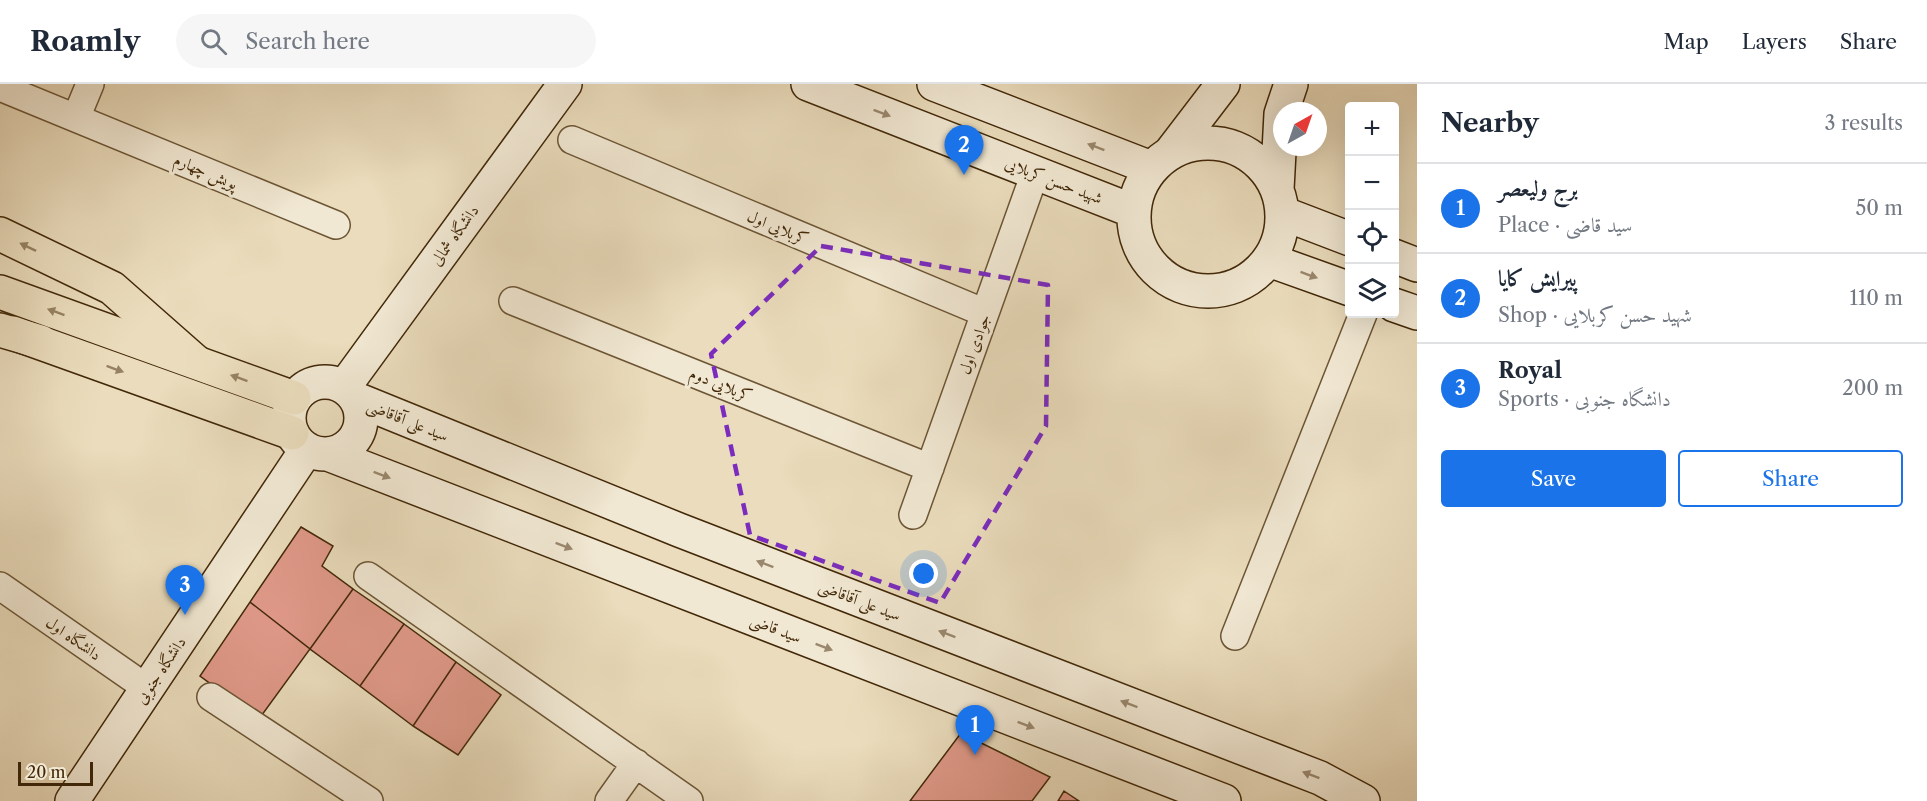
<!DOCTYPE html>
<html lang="en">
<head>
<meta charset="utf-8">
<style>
  :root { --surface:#fff; --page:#f6f6f7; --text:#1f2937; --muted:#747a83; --line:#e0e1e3; --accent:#1a73e8 }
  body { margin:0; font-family:"Libre Caslon Text",Amiri,serif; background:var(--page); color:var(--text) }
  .controls { position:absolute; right:18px; top:18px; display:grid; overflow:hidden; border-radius:6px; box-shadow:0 6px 24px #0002 }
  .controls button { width:54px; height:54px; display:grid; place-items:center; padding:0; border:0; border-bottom:2px solid var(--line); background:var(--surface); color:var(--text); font:30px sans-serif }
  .compass { position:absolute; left:1273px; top:18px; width:54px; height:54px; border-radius:50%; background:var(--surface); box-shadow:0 6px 24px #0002; rotate:40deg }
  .scale { position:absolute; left:18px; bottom:15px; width:75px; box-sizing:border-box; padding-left:6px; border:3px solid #422808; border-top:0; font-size:16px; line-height:21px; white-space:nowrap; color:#422808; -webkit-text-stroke:4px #f1e8d3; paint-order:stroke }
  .you { position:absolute; left:924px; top:490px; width:21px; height:21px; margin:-15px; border:4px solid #fff; border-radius:50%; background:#1a73e8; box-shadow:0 0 0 9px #1a73e833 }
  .badge { display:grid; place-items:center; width:39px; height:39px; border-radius:50%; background:var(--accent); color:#fff; font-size:20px; font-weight:700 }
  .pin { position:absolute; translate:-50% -50px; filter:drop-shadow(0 2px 3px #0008) }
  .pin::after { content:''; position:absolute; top:32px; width:21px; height:18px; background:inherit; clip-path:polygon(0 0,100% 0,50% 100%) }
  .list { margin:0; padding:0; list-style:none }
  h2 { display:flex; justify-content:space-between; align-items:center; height:78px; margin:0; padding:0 24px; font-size:26px }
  h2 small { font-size:20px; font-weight:400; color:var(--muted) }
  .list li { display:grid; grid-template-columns:39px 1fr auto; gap:18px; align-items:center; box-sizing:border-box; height:90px; padding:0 24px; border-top:2px solid var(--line) }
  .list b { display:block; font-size:22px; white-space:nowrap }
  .list p { margin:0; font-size:20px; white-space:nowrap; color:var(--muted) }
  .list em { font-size:20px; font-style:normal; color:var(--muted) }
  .actions { display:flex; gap:12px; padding:18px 24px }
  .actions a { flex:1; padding:14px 0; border:2px solid var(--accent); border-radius:6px; text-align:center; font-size:21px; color:var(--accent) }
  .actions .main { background:var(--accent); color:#fff }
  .icon { flex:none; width:33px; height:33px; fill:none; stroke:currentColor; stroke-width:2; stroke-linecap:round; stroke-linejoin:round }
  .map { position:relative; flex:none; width:1417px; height:717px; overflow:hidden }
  header { display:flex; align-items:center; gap:36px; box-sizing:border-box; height:84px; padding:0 30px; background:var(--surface); border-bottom:2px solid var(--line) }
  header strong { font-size:28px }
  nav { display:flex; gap:33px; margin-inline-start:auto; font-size:21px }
  .search { width:420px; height:54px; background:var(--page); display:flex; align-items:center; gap:15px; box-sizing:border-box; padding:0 21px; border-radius:33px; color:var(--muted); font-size:22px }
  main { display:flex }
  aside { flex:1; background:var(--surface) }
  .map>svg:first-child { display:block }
  .building { fill:#e09989; stroke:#422808; stroke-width:1.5 }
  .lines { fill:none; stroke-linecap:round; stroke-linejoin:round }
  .street-casing { stroke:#6c5535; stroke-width:30 }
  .secondary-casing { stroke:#422808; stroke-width:36 }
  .primary-casing { stroke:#422808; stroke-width:36 }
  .highway-casing { stroke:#422808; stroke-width:36 }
  .street { stroke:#f1e8d3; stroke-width:27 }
  .secondary { stroke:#f1e8d3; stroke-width:33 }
  .primary { stroke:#eadcbc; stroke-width:33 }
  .highway { stroke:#eadcbc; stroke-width:33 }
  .oneway { fill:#9a886e }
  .oneway2 { fill:#968262 }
  .marked { fill:none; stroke:#7b2cbf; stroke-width:4.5; stroke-dasharray:12 8; stroke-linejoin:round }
  .labels { text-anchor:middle; stroke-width:6; stroke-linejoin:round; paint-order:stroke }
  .street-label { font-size:16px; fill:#422808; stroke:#f1e8d3 }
</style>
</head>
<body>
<header>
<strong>Roamly</strong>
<div class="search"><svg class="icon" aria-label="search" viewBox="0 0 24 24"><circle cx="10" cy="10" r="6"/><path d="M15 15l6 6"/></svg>Search here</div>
<nav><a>Map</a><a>Layers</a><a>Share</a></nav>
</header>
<main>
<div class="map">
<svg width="1417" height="717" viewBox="0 0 1417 717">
  <rect width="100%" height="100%" fill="#eadcbc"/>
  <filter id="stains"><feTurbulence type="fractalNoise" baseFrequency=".00333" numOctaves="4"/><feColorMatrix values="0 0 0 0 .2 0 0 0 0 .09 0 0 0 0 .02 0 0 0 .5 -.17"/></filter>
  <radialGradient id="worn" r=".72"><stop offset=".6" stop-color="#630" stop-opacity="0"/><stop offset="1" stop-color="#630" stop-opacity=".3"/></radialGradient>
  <path class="building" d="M301 443 333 462 322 482 353 505 310 565 250 518Z
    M353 505 404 540 360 602 310 565Z
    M250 518 310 565 259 635 200 592Z
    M404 540 456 578 413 642 360 602Z
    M456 578 501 611 458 671 413 642Z
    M961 649 1050 693 1032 717H910Z
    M1064 707 1079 717H1058Z"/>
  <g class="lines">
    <defs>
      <path id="street" d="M0 3 336 141
        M76 34 90 0
        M572 56 985 229
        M513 217 930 384
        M913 431 1035 89
        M368 492 689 717
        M0 502 148 605
        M1235 552 1363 230
        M211 613 369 717
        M609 717 636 679"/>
      <path id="secondary" d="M808 0 1133 127
        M934 0 1151 84
        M1134 133a74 74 0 1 1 148 0a74 74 0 1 1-148 0Z
        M1171 68 1223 0
        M1277 105 1281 30 1291 0
        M1282 129 1350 155
        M1394 172 1417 181
        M1269 176 1350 205
        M1394 221 1417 229
        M289 334a36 36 0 1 1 72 0a36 36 0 1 1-72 0Z
        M344 303 565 0
        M356 315 679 446 1320 694 1363 717
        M328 370 1224 717
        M72 717 307 365"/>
      <path id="primary" d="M0 208 294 314
        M13 249 292 349"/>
      <path id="highway" d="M0 150 112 204 196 278
        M0 246 41 258"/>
    </defs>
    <use href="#street" class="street-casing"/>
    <use href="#secondary" class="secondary-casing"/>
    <use href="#primary" class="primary-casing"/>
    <use href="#highway" class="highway-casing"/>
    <use href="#street" class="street"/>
    <use href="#secondary" class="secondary"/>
    <use href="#primary" class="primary"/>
    <use href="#highway" class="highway"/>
  </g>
  <defs><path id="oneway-solid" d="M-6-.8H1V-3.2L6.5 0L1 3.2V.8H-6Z" transform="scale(1.5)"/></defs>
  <g class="oneway">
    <use href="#oneway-solid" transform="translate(882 29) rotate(21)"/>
    <use href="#oneway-solid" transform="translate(1096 63) rotate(-159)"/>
    <use href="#oneway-solid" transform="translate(1309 191) rotate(20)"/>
    <use href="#oneway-solid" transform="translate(382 391) rotate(21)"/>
    <use href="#oneway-solid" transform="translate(564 462) rotate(21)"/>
    <use href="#oneway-solid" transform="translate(765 480) rotate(-159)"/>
    <use href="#oneway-solid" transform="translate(947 550) rotate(-159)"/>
    <use href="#oneway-solid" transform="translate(824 563) rotate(21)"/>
    <use href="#oneway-solid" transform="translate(1129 620) rotate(-159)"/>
    <use href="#oneway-solid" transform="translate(1026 641) rotate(21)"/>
    <use href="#oneway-solid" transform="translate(1311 691) rotate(-159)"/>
  </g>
  <g class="oneway2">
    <use href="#oneway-solid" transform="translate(28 163) rotate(-154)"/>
    <use href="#oneway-solid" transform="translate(56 228) rotate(-160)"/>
    <use href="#oneway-solid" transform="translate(115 285) rotate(20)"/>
    <use href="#oneway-solid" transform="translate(239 294) rotate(-160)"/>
  </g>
  <path class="marked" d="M821 162 1048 201 1046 342 940 519 750 451 711 270Z"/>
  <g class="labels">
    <g class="street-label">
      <text transform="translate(206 87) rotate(23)" y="6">پویش چهارم</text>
      <text transform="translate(1054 96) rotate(21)" y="6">شهید حسن کربلایی</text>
      <text transform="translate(778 143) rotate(23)" y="6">کربلایی اول</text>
      <text transform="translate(454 151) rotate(-54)" y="6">دانشگاه شمالی</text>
      <text transform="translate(974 260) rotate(-70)" y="6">جوادی اول</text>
      <text transform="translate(721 300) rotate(22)" y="6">کربلایی دوم</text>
      <text transform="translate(408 336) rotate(22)" y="6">سید علی آقاقاضی</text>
      <text transform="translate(860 516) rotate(21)" y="6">سید علی آقاقاضی</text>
      <text transform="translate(776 544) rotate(21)" y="6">سید قاضی</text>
      <text transform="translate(74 554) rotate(35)" y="6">دانشگاه اول</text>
      <text transform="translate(160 586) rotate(-56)" y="6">دانشگاه جنوبی</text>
    </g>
  </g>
  <rect width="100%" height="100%" filter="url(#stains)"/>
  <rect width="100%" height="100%" fill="url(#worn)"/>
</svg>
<div class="controls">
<button>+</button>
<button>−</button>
<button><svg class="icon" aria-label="locate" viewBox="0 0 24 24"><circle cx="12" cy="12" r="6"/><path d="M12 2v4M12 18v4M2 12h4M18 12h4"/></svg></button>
<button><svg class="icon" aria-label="layers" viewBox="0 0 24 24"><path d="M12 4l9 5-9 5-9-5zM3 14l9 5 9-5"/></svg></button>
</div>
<svg class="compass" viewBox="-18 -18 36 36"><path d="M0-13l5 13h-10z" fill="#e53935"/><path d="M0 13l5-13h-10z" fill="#747a83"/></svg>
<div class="scale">20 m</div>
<div class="you"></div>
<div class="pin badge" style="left:975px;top:671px">1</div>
<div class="pin badge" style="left:964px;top:91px">2</div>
<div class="pin badge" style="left:185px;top:531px">3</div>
</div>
<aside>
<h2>Nearby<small>3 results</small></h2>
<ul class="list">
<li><span class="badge">1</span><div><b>برج ولیعصر</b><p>Place · سید قاضی</p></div><em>50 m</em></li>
<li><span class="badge">2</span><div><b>پیرایش کایا</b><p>Shop · شهید حسن کربلایی</p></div><em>110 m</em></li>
<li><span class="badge">3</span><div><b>Royal</b><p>Sports · دانشگاه جنوبی</p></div><em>200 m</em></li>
</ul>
<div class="actions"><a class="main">Save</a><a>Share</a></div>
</aside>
</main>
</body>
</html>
